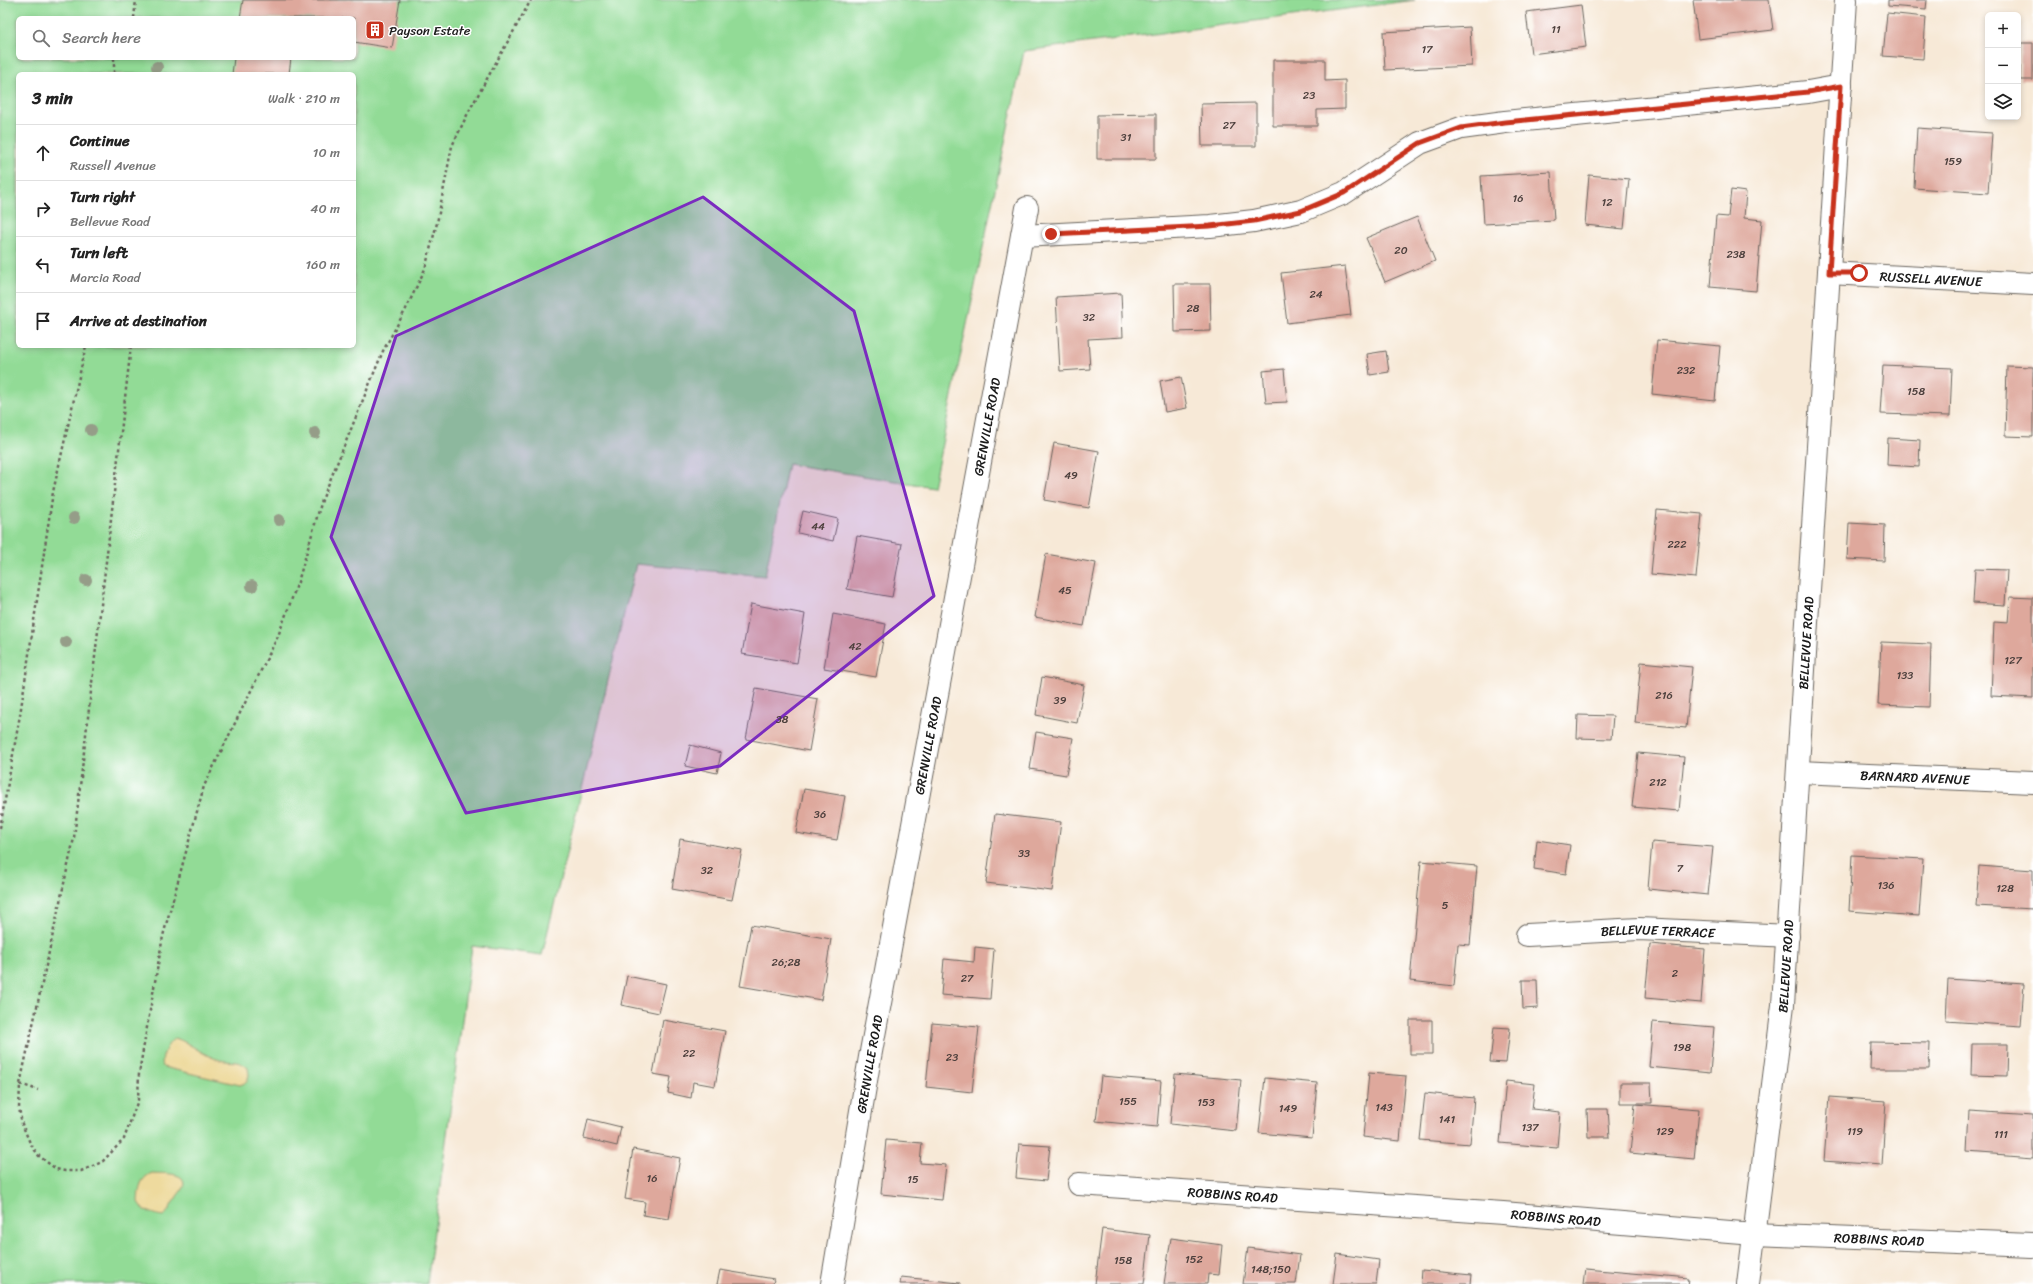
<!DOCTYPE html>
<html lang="en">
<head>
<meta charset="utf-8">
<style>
  :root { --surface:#fff; --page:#f6f6f6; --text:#222; --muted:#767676; --line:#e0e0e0 }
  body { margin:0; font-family:Sriracha,sans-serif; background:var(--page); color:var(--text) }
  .controls { position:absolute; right:12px; top:12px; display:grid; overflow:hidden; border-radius:6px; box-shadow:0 2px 6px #0003 }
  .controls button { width:36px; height:36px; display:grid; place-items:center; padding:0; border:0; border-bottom:1px solid var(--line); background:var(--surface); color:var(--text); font:20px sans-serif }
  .stop { position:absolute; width:12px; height:12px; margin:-9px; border:3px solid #c8321e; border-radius:50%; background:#fff }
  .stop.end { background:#c8321e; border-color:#fff; box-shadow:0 1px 4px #0008 }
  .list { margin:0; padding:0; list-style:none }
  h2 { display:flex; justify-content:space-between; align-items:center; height:52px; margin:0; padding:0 16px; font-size:17px }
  h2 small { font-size:13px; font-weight:400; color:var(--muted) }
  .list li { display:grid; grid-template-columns:26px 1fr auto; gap:12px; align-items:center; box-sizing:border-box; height:56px; padding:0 16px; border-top:1px solid var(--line) }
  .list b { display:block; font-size:15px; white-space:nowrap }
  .list p { margin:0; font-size:13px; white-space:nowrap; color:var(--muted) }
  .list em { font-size:13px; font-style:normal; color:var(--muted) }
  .icon { flex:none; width:22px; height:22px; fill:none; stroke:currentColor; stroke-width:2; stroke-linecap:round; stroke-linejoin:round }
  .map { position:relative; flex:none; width:2033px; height:1284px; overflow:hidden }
  .search { position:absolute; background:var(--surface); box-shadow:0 2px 6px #0003; left:16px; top:16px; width:340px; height:44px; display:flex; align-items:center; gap:10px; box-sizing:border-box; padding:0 14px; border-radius:6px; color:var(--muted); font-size:15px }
  .panel { position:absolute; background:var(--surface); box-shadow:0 2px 6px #0003; left:16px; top:72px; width:340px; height:276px; border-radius:6px }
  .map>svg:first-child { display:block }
  .green { fill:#92db96; stroke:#577c59; fill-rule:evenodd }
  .sand { fill:#eeda9e; stroke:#857b5d }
  .building { fill:#dea89c }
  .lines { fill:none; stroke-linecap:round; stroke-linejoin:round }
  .street-casing { stroke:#69645d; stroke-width:24 }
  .path { stroke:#69645d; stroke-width:2.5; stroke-dasharray:3 3; stroke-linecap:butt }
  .street { stroke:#fff; stroke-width:22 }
  .tree { fill:#959d88 }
  .route { stroke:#c8321e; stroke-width:5 }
  .marked { fill:#7b2cbf; fill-opacity:0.2; stroke:#7b2cbf; stroke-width:3; stroke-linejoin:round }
  .labels { text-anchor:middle; stroke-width:3; stroke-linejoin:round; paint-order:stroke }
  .number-label { font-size:11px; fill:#4c3f3c }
  .poi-label { font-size:13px; fill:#1c1c1c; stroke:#fff; text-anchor:start }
  .street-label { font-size:13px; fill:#1c1c1c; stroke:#fff }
</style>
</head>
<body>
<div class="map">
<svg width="2033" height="1284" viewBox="0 0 2033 1284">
  <rect width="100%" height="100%" fill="#fff"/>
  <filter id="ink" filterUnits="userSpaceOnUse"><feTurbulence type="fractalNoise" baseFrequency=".025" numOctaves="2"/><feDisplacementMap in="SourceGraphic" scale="8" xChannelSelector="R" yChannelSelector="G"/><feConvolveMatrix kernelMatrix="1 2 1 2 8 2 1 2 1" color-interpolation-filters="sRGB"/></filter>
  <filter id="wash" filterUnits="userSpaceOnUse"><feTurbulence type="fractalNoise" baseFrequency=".012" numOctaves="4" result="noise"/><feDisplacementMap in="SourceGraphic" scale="16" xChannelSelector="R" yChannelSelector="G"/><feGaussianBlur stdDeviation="0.9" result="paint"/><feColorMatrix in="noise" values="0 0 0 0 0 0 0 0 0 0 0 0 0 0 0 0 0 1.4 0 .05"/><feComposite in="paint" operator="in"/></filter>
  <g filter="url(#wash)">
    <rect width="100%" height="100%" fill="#f7e9d7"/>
    <path class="green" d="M0 0H1415L1024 51 933 487 788 464 765 576 636 564 542 955 472 946 427 1284H0ZM18 18H354V58H18ZM18 74H354V346H18Z"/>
    <path class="sand" d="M175 1038C191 1043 203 1056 220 1060 231 1063 239 1059 248 1068L249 1075 247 1082 240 1085 163 1067C160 1058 167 1043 175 1038Z
      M152 1173C161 1174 189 1171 183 1187 182 1191 178 1194 176 1198 171 1204 170 1210 164 1216 156 1216 151 1211 144 1211L138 1202C139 1189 139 1179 152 1173Z"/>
    <g id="blocks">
      <path class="building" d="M243 0H400L392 48 354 42V18H240Z
        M1693 0H1769L1773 30 1698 39Z
        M1888 0H1927L1926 9 1888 6Z
        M1581 5 1586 47 1531 54 1526 12Z
        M1887 13 1926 17 1923 59 1883 56Z
        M1470 27 1472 66 1385 70 1383 32Z
        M2021 43H2033V80H2020Z
        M234 58H291L289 74H232Z
        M1273 60H1325V81L1345 80V109L1317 110V126H1273Z
        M1256 103V146H1202L1201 104Z
        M1156 114V159H1097V115Z
        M1917 128 1992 133 1988 193 1914 188Z
        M1551 172 1554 220 1484 224 1481 176Z
        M1589 175 1629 179 1624 229 1585 225Z
        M1731 190 1746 192 1744 218 1762 220 1756 291 1710 287 1716 216 1728 217Z
        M1417 217 1435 261 1385 282 1366 238Z
        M1345 266 1351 315 1287 323 1281 273Z
        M1174 284H1210L1211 331 1175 332Z
        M1121 293 1123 337 1088 339 1090 369 1060 371 1056 297Z
        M1657 340 1720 346 1715 401 1652 394Z
        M1386 351 1389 372 1370 375 1367 354Z
        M1883 365 1952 368 1950 416 1880 414Z
        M2007 366 2033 367V437L2005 436Z
        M1284 369 1287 402 1266 403 1263 371Z
        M1181 377 1187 408 1165 412 1160 381Z
        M1888 438 1920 440 1919 467 1887 465Z
        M1054 443 1099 451 1089 508 1044 500Z
        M1657 510 1702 514 1696 578 1651 574Z
        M803 511 838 519 833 541 798 533Z
        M1849 523 1885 525 1884 561 1847 559Z
        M857 536 902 544 892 597 847 589Z
        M1046 554 1096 563 1084 626 1035 617Z
        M1975 569 2007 570 2005 605 1973 603Z
        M2010 597 2033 598V698L1991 696 1994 622 2008 623Z
        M751 604 805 614 797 663 742 654Z
        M833 614 886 624 876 677 824 668Z
        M1881 642 1931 644 1929 707 1878 705Z
        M1641 662 1692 667 1686 728 1635 723Z
        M1042 677 1084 685 1077 723 1036 715Z
        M756 688 818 699 809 751 746 739Z
        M1578 715 1613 716 1611 739 1577 738Z
        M1036 732 1073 738 1066 775 1030 769Z
        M690 745 721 753 717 773 685 766Z
        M1638 753 1684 757 1679 811 1632 807Z
        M804 789 845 796 837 840 796 833Z
        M995 814 1061 822 1052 891 986 883Z
        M680 839 742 850 732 900 672 889Z
        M1537 840 1570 845 1566 874 1534 869Z
        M1652 842 1713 847 1708 895 1648 889Z
        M1852 855 1923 859 1919 916 1849 911Z
        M1421 861 1477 866 1470 945 1458 944 1454 986 1410 981Z
        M1979 866 2033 870V909L1976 906Z
        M751 925 831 939 821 1000 740 986Z
        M1650 944 1705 949 1701 1003 1645 998Z
        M975 947 994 949 990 999 941 995 944 959 974 962Z
        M627 976 666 984 659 1013 621 1005Z
        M1948 979 2024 984 2021 1026 1946 1021Z
        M1522 980H1537L1538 1008 1523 1009Z
        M663 1020 725 1031 715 1086 693 1082 691 1098 668 1093 671 1077 653 1074Z
        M1410 1020H1432V1054H1410Z
        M1653 1022 1714 1027 1710 1073 1649 1067Z
        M932 1023 979 1027 972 1092 926 1087Z
        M1494 1027 1510 1028 1506 1063 1490 1062Z
        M1871 1042 1930 1043 1929 1069H1870Z
        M1972 1044H2008L2007 1076 1971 1075Z
        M1369 1073 1406 1076 1400 1141 1363 1137Z
        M1175 1074 1241 1080 1236 1131 1170 1124Z
        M1101 1076 1161 1081 1157 1127 1096 1121Z
        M1265 1078 1317 1083 1312 1138 1259 1133Z
        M1506 1081 1535 1084 1532 1109 1560 1112 1557 1148 1500 1143Z
        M1620 1083H1651L1652 1103H1620Z
        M1425 1093 1474 1098 1470 1144 1420 1140Z
        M1829 1097 1886 1101 1882 1165 1824 1161Z
        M1635 1104 1699 1109 1694 1159 1630 1153Z
        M1587 1109H1608L1610 1137H1588Z
        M1969 1111 2033 1115V1157L1967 1152Z
        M588 1119 621 1127 617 1146 584 1138Z
        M886 1140 922 1143 920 1163 946 1165 942 1200 881 1194Z
        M1019 1144 1050 1146 1046 1181 1016 1178Z
        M633 1149 680 1158 669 1219 643 1215 645 1202 625 1199Z
        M1102 1229 1150 1235 1144 1284H1095Z
        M1171 1238 1222 1245 1219 1275 1208 1274 1207 1284H1164Z
        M1248 1248 1300 1255 1296 1284H1243Z
        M1337 1254 1379 1260 1376 1284H1333Z
        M1586 1269 1689 1278 1688 1284H1584Z
        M720 1270 774 1279 773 1284H717Z
        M1422 1270 1471 1275 1470 1284H1421Z
        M901 1277 960 1283V1284H900Z"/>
    </g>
  </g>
  <g filter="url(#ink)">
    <use href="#blocks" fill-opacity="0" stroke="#69645d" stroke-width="1"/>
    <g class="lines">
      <defs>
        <g id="street">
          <path d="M1022 236 1210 226 1254 221 1301 211 1344 193 1420 143 1461 128 1505 122 1808 92 1841 86"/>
          <path id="s1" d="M1829 273 2033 284"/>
          <path id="s2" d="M1798 772 2033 782"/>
          <path id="s3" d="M1527 935 1639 929 1788 936"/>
          <path id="s4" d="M1079 1184 1503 1213 1754 1234 2033 1245"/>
          <path id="s5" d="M832 1284 870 1057 1027 208"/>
          <path id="s6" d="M1748 1284 1783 1005 1846 0"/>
        </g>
      </defs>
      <use href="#street" class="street-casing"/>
      <path class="path" d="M134 18 136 0
        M114 58V74
        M131 346 74 838 20 1084 19 1108 22 1124 30 1143 39 1156 56 1169 65 1171H81L102 1162 124 1139 138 1100 139 1073 163 936 204 786 278 636 298 582 322 500 383 351 406 309 425 269 437 223 452 146 469 111 531 0
        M0 828 20 715 53 492 86 346
        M20 1084 38 1090"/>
      <use href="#street" class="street"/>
    </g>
    <g class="tree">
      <circle cx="157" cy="67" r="6"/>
      <circle cx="91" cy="430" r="6"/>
      <circle cx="315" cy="433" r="6"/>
      <circle cx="74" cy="518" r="6"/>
      <circle cx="279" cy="520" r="6"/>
      <circle cx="86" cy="580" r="6"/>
      <circle cx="252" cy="586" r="6"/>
      <circle cx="66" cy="642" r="6"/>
    </g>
  </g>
  <g class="lines" filter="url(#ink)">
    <path class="route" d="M1051 234 1210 226 1254 221 1301 211 1344 193 1420 143 1461 128 1505 122 1808 92 1841 86 1829 273H1859"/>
  </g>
  <path class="marked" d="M703 197 854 311 934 596 720 766 466 813 331 537 396 336Z"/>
  <defs>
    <symbol id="building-square" viewBox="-11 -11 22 22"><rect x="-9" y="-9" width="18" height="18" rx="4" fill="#c8321e" stroke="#fff"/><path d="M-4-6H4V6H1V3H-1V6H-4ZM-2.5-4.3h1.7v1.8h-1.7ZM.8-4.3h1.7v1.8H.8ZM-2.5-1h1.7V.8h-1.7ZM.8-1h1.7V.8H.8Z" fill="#fff"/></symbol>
  </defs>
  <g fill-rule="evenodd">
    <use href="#building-square" x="364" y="19" width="22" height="22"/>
  </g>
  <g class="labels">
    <g class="number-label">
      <text x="1556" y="33">11</text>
      <text x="1427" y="53">17</text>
      <text x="1309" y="99">23</text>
      <text x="1229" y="129">27</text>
      <text x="1126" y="141">31</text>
      <text x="1953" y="165">159</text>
      <text x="1518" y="202">16</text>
      <text x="1607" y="206">12</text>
      <text x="1401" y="254">20</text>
      <text x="1736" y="258">238</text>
      <text x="1316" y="298">24</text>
      <text x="1193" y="312">28</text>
      <text x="1089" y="321">32</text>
      <text x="1686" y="374">232</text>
      <text x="1916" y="395">158</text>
      <text x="1071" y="479">49</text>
      <text x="818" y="530">44</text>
      <text x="1677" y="548">222</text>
      <text x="1065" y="594">45</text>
      <text x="855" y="650">42</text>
      <text x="2013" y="664">127</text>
      <text x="1905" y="679">133</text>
      <text x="1664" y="699">216</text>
      <text x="1060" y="704">39</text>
      <text x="782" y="723">38</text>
      <text x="1658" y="786">212</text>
      <text x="820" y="818">36</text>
      <text x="1024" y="857">33</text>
      <text x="1680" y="872">7</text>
      <text x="707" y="874">32</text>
      <text x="1886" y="889">136</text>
      <text x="2005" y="892">128</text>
      <text x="1445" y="909">5</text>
      <text x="786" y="966">26;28</text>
      <text x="1675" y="977">2</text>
      <text x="967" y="982">27</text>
      <text x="1682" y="1051">198</text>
      <text x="689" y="1057">22</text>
      <text x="952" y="1061">23</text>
      <text x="1128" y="1105">155</text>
      <text x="1206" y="1106">153</text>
      <text x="1384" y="1111">143</text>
      <text x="1288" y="1112">149</text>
      <text x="1447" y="1123">141</text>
      <text x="1530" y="1131">137</text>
      <text x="1665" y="1135">129</text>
      <text x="1855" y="1135">119</text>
      <text x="2001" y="1138">111</text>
      <text x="652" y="1182">16</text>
      <text x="913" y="1183">15</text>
      <text x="1194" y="1263">152</text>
      <text x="1123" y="1264">158</text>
      <text x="1271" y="1273">148;150</text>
    </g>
    <g class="poi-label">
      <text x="389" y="35">Payson Estate</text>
    </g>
    <g class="street-label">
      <text dy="5" stroke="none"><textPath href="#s1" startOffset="102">RUSSELL AVENUE</textPath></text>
      <text dy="5" stroke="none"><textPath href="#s5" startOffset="871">GRENVILLE ROAD</textPath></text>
      <text dy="5" stroke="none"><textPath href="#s6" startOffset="644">BELLEVUE ROAD</textPath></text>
      <text dy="5" stroke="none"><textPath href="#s5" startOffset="547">GRENVILLE ROAD</textPath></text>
      <text dy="5" stroke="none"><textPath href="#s2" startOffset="117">BARNARD AVENUE</textPath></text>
      <text dy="5" stroke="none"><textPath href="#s3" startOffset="131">BELLEVUE TERRACE</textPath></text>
      <text dy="5" stroke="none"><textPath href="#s6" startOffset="320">BELLEVUE ROAD</textPath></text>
      <text dy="5" stroke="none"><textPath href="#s5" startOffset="223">GRENVILLE ROAD</textPath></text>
      <text dy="5" stroke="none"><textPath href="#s4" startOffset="154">ROBBINS ROAD</textPath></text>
      <text dy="5" stroke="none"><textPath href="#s4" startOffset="478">ROBBINS ROAD</textPath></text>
      <text dy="5" stroke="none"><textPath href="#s4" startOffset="802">ROBBINS ROAD</textPath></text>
    </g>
  </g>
</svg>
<div class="controls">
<button>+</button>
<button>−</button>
<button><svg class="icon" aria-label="layers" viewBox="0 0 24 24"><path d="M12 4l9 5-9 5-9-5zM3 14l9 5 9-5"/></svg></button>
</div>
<div class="stop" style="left:1859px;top:273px"></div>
<div class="stop end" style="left:1051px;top:234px"></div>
<div class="search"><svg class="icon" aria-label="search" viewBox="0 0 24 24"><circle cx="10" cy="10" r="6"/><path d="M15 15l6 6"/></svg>Search here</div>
<section class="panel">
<h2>3 min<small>Walk · 210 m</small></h2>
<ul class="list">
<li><svg class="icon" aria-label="ahead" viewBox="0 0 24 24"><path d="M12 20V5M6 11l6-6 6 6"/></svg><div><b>Continue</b><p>Russell Avenue</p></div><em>10 m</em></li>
<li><svg class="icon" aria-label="right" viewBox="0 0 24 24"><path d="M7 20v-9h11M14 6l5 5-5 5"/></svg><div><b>Turn right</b><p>Bellevue Road</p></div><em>40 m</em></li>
<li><svg class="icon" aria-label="left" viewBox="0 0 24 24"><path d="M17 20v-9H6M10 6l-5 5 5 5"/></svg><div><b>Turn left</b><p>Marcia Road</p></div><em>160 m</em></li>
<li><svg class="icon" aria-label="arrive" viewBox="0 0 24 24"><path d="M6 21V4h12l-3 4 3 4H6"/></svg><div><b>Arrive at destination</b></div></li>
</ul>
</section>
</div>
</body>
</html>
